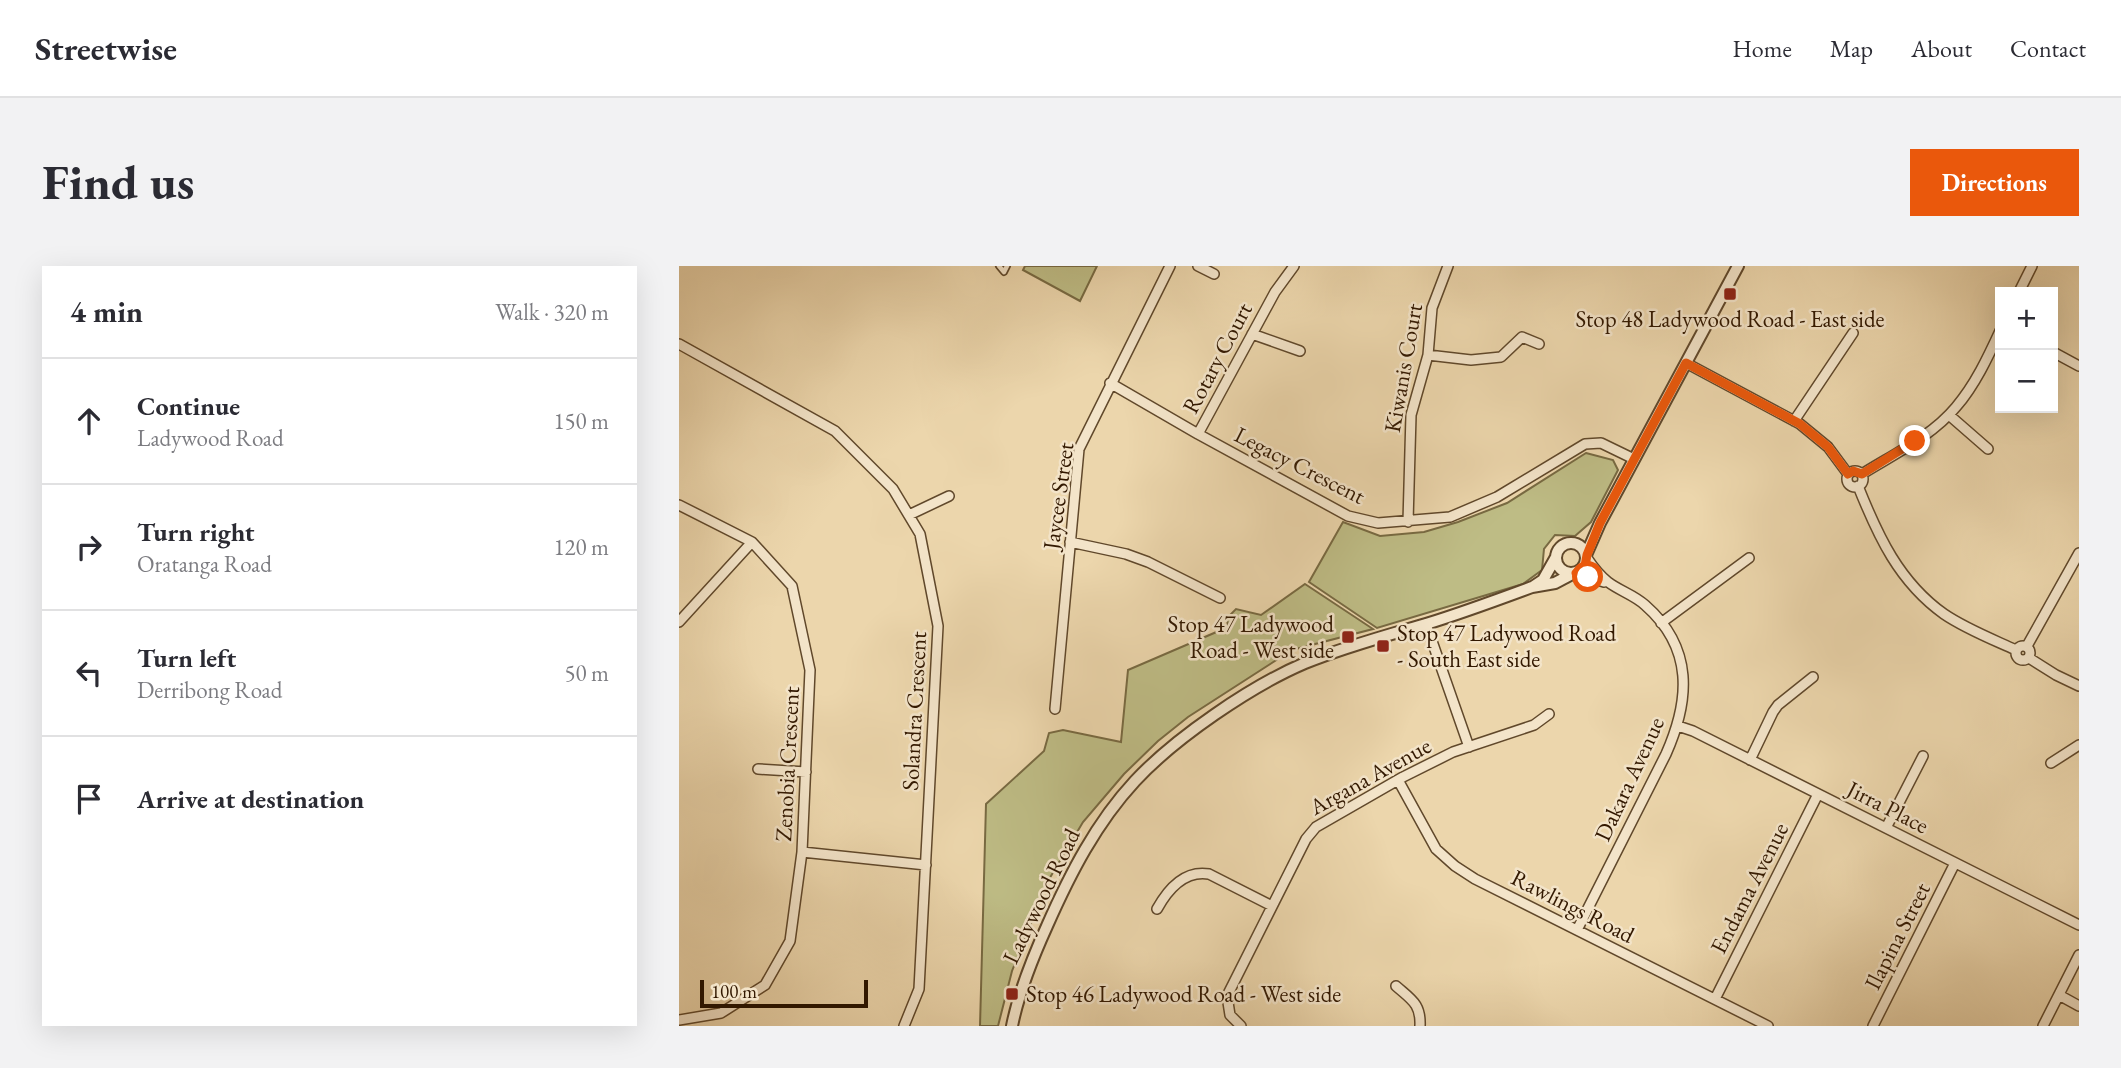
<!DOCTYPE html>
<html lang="en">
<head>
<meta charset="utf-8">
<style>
  :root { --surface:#fff; --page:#f2f2f3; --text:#2b2b33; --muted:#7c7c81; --line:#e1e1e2; --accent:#ea580c }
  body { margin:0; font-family:"EB Garamond",serif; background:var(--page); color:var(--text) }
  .controls { position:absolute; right:21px; top:21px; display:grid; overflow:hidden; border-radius:0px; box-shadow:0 7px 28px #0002 }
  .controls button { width:63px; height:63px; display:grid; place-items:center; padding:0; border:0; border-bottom:2px solid var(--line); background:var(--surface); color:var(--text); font:35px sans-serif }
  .scale { position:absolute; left:21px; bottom:18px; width:168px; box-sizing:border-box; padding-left:7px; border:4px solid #321800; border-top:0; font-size:19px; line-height:24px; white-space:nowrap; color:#321800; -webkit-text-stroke:5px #f3e4c9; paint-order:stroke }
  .stop { position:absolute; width:21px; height:21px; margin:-16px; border:5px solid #ea580c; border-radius:50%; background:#fff }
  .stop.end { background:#ea580c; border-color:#fff; box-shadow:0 2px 7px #0008 }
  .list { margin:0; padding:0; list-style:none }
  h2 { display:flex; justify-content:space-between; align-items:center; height:91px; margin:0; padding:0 28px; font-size:30px }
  h2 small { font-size:23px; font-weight:400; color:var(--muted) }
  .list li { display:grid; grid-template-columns:46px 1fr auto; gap:21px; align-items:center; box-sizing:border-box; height:126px; padding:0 28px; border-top:2px solid var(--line) }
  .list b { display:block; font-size:26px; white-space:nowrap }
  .list p { margin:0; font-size:23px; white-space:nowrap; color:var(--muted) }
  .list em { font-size:23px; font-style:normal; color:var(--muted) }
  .icon { flex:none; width:38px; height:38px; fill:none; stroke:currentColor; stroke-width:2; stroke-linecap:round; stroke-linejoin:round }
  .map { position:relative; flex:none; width:1400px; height:760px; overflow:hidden; border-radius:0px }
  header { display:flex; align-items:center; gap:42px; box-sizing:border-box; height:98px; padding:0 35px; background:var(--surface); border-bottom:2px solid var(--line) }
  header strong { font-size:33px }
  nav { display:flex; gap:38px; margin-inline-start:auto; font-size:24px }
  .intro { display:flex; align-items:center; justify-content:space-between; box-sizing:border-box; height:168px; padding:0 42px }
  h1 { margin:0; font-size:49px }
  .button { padding:18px 32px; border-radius:0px; background:var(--accent); color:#fff; font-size:24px; font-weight:700 }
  main { display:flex; gap:42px; padding:0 42px }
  aside { flex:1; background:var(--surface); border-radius:0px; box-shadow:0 7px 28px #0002 }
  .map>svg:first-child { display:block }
  .green { fill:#bebc85; stroke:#786a42; stroke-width:2 }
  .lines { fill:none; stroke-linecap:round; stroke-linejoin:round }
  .service-casing { stroke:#60482b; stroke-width:8 }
  .minor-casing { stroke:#60482b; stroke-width:12 }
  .tertiary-casing { stroke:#60482b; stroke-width:14 }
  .service { stroke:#f3e4c9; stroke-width:4.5 }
  .minor { stroke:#f3e4c9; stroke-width:9 }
  .tertiary { stroke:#f3e4c9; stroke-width:10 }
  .route { stroke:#ea580c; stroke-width:9 }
  .poi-dot { fill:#8f2418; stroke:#f3e4c9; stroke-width:2.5 }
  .labels { text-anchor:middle; stroke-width:5; stroke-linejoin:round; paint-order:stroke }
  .poi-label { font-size:23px; fill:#321800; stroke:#f3e4c9; text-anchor:start }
  .street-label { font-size:23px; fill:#321800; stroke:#f3e4c9 }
</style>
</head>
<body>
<header>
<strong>Streetwise</strong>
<nav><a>Home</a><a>Map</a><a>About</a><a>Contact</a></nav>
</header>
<div class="intro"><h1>Find us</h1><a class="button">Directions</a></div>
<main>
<aside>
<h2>4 min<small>Walk · 320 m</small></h2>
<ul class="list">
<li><svg class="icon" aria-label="ahead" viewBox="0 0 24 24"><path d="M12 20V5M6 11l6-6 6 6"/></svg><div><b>Continue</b><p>Ladywood Road</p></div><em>150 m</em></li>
<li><svg class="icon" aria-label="right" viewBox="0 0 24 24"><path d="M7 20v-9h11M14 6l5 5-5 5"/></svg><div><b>Turn right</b><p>Oratanga Road</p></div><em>120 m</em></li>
<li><svg class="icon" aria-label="left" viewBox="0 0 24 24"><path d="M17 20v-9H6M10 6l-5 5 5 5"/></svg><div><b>Turn left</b><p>Derribong Road</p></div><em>50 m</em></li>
<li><svg class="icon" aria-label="arrive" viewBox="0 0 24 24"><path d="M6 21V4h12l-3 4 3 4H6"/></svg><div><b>Arrive at destination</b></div></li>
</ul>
</aside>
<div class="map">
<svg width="1400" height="760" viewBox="0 0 1400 760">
  <rect width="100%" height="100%" fill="#ecd6ac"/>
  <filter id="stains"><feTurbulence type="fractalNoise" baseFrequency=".00286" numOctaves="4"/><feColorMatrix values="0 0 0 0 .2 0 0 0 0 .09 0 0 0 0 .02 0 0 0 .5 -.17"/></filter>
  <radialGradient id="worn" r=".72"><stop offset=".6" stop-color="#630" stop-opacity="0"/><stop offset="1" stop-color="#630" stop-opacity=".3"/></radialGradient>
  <path class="green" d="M346 0H418L401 35 344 4Z
    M907 187 934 194 939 204 912 256 896 270 876 269 865 283 863 304 844 318 698 362 630 316 664 256 701 270 745 266 779 256 828 237Z
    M626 318 694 363 613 384 509 451 479 475 445 508 404 556 369 615 333 705 319 760H301L307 538 365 485 370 467 384 464 442 476 449 404 549 361 548 352 557 343 582 349Z"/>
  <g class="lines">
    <defs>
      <path id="service" d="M320 0 325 6 328 0"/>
      <path id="minor" d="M519 0 535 8
        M1340 26 1353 0
        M573 68 621 85
        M0 78 156 165 214 223 241 268 259 360 240 723 225 760
        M1374 86 1400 100
        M749 89 792 94 822 91 843 71 860 78
        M1007 97 1121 158 1149 181 1169 208
        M431 117 519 168 669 250 699 257 771 251 818 231 906 178 922 177 955 193
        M1270 149 1309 183
        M1115 155 1174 67
        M519 168 596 26 615 0
        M1168 213a8 8 0 1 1 16 0a8 8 0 1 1-16 0Z
        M1183 208C1215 188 1253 170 1277 141 1296 119 1309 91 1321 65
        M1179 220C1199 270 1220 316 1265 348 1287 363 1313 373 1337 384
        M0 239 73 276 113 320 131 404 123 586 111 675 86 719 42 747 0 754
        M230 249 270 230
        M729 256 732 149 749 89 753 42 769 0
        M391 276 447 288 469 296 541 332
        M897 307 925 316
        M0 356 73 276
        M982 357 1070 292
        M747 358 790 481
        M1337 387a7 7 0 1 1 14 0a7 7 0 1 1-14 0Z
        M1348 380 1400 287
        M1350 392 1377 409 1400 420
        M376 443 400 183 491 0
        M999 460 1014 465 1400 659
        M1071 494 1094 446 1099 439 1134 411
        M1372 497 1400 479
        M79 503 127 506
        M719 514 757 583 776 600 796 613 1089 760
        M1207 562 1244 490
        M123 586 247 599
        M478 643C489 623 506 604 530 608L593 640
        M898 664 987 488C1011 434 1015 382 966 339 955 329 941 325 929 316 920 309 914 301 908 292
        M717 720C733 734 742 738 741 760
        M1380 729 1400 740
        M1036 733 1139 528
        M562 760 551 749 548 730 627 573 637 561 724 511 774 486 855 459 870 448
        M1194 760 1276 597
        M1364 760 1400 689"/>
      <path id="tertiary" d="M877 292a15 15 0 1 1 30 0a15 15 0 1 1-30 0Z
        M907 289 921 257 1059 0
        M855 320 864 314 877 291
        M333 760C340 725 353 693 368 660 391 608 417 557 456 515 496 472 572 420 626 397 665 381 706 370 747 358 783 347 818 334 853 321L876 317 893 308"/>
    </defs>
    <use href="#service" class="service-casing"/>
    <use href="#minor" class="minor-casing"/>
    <use href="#tertiary" class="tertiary-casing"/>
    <use href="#service" class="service"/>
    <use href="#minor" class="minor"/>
    <use href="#tertiary" class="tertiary"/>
  </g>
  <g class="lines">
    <path class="route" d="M909 311 897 307 906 300 908 289 921 257 1007 97 1121 158 1149 181 1169 208 1174 205 1183 208 1236 175"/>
  </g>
  <g class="poi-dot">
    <rect x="1044" y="21" width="14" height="14" rx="3.5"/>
    <rect x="662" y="364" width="14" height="14" rx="3.5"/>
    <rect x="697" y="373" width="14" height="14" rx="3.5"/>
    <rect x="326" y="721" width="14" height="14" rx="3.5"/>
  </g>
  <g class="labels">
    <g class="poi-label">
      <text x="1051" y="61" text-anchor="middle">Stop 48 Ladywood Road - East side</text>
      <text x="655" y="366" text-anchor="end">Stop 47 Ladywood<tspan x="655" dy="26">Road - West side</tspan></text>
      <text x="718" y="375">Stop 47 Ladywood Road<tspan x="718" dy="26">- South East side</tspan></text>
      <text x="347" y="736">Stop 46 Ladywood Road - West side</text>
    </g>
    <g class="street-label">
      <text transform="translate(538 92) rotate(-62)" y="8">Rotary Court</text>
      <text transform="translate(724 102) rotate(-80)" y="8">Kiwanis Court</text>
      <text transform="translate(621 199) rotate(27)" y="8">Legacy Crescent</text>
      <text transform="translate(379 230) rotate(-82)" y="8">Jaycee Street</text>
      <text transform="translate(235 445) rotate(-87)" y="8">Solandra Crescent</text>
      <text transform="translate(108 498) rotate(-87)" y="8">Zenobia Crescent</text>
      <text transform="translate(691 510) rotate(-29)" y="8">Argana Avenue</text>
      <text transform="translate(950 513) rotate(-65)" y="8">Dakara Avenue</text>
      <text transform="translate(1209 541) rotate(27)" y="8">Jirra Place</text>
      <text transform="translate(1070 622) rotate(-63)" y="8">Endama Avenue</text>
      <text transform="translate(362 630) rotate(-64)" y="8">Ladywood Road</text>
      <text transform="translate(894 640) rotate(27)" y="8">Rawlings Road</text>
      <text transform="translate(1218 670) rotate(-63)" y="8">Ilapina Street</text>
    </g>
  </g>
  <rect width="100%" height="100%" filter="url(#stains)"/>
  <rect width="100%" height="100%" fill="url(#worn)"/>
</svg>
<div class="controls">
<button>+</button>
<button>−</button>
</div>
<div class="scale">100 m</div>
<div class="stop" style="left:909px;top:311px"></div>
<div class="stop end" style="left:1236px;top:175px"></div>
</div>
</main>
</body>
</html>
